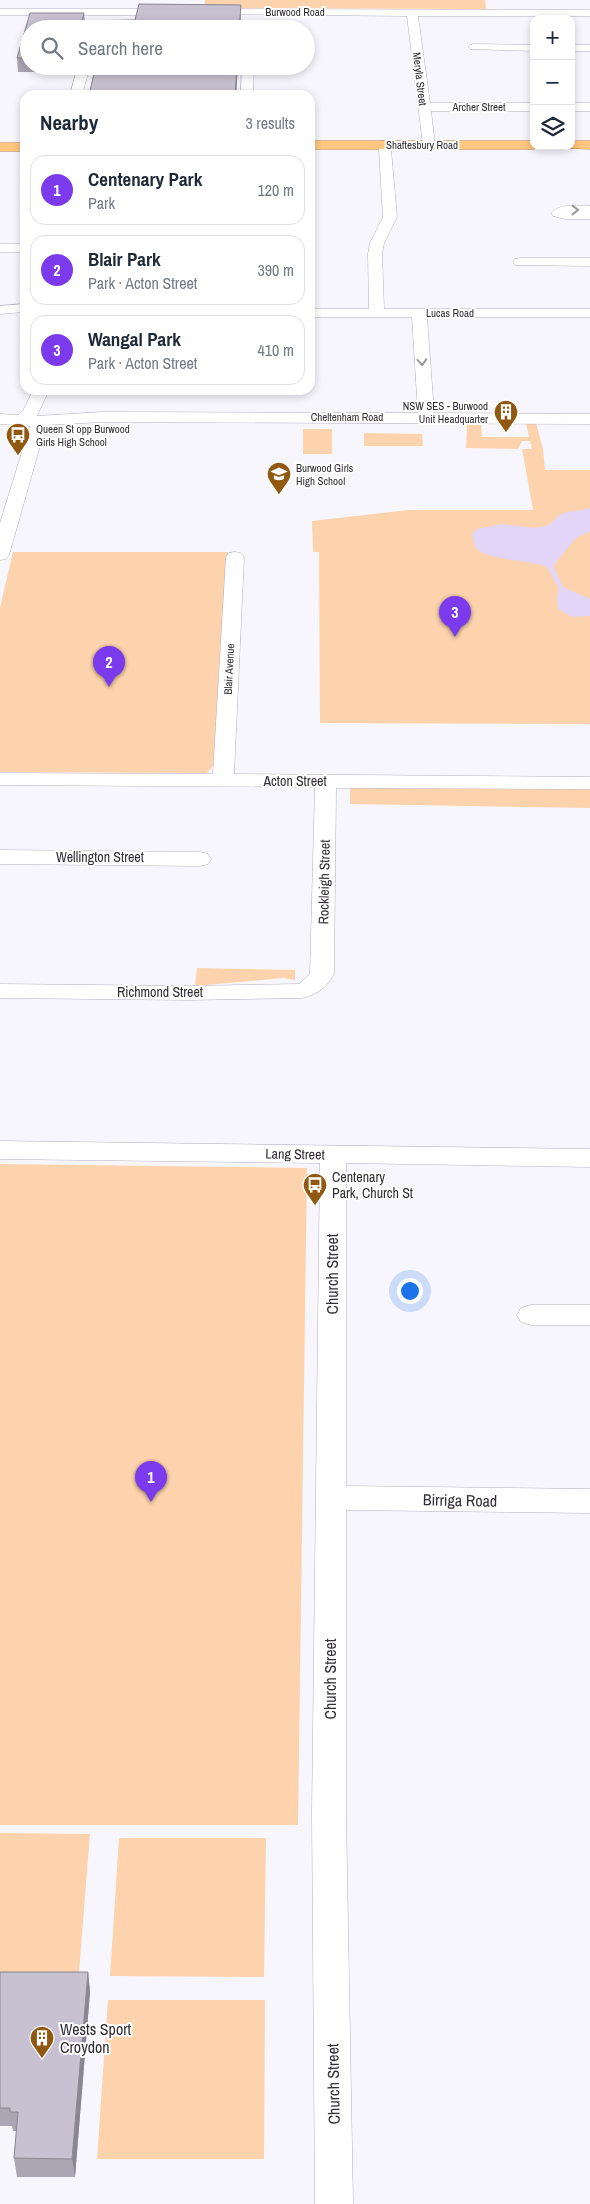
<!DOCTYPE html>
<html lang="en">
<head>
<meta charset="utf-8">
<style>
  :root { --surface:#fff; --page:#f2f2f3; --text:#1f2937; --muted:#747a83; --line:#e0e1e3; --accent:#7c3aed }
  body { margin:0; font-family:"Archivo Narrow",sans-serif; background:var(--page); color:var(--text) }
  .controls { position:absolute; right:15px; top:15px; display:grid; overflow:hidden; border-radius:10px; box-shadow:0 2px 8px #0003 }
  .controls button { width:45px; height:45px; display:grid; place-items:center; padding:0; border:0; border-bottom:1px solid var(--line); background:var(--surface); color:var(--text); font:25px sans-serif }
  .you { position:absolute; left:409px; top:1290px; width:18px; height:18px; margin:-12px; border:4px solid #fff; border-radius:50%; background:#1a73e8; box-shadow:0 0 0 8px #1a73e833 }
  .badge { display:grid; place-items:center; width:32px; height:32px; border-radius:50%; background:var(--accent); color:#fff; font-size:16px; font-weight:700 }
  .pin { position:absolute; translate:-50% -41px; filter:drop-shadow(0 1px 2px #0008) }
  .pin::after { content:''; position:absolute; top:26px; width:18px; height:15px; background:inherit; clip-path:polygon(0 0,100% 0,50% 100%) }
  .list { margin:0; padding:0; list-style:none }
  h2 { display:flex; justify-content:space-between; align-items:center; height:65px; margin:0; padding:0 20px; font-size:21px }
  h2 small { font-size:16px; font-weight:400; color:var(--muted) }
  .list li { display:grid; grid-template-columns:32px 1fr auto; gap:15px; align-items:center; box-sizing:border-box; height:70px; margin:0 10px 10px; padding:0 10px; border:1px solid var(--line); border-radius:15px }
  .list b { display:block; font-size:19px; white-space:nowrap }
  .list p { margin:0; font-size:16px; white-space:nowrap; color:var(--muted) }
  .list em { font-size:16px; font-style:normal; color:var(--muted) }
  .icon { flex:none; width:28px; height:28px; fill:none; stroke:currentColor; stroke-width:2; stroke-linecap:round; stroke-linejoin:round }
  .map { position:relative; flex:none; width:590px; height:2204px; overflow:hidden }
  .search { position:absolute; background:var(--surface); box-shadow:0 2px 8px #0003; left:20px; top:20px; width:295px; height:55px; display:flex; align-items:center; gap:12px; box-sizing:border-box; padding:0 18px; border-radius:28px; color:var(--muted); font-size:19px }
  .panel { position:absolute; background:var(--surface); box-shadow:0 2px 8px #0003; left:20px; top:90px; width:295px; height:305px; border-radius:15px }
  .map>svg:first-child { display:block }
  .green { fill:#fcd3ac }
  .water { fill:#e2d5f7 }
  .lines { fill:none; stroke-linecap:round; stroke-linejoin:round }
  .minor-casing { stroke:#b4aebe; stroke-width:1 }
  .major-casing { stroke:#b7792d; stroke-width:1 }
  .minor { fill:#fff; fill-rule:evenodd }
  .major { fill:#ffc77f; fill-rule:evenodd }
  .wall { fill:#aba6b4 }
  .shaded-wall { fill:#8b8792 }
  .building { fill:#c7c1d1; stroke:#8b8792 }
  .oneway { stroke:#98969a }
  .labels { text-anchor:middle; stroke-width:4; stroke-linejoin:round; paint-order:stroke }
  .far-street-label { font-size:11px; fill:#312e35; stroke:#fff }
  .far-poi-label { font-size:11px; fill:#312e35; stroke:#fff; text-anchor:start }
  .street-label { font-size:14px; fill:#312e35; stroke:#fff }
  .poi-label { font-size:14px; fill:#312e35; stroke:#fff; text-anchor:start }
  .near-street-label { font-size:16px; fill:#312e35; stroke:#fff }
  .near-poi-label { font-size:16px; fill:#312e35; stroke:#fff; text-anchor:start }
</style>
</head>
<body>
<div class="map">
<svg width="590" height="2204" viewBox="0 0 590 2204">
  <rect width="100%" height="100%" fill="#f8f6fd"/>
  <path class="green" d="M205 0H485L486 9 204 8Z
    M526 423H536L543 449 545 470H590V724L320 723 319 552H313L312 521 408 510H533L522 449H532L530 441H522L518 449 466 448 467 424H481L482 437H529Z
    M303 429H332V454H303Z
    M364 433 422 434 423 446H364Z
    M13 552H228L213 766 207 773 0 772V608Z
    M350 788 590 789V808L350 804Z
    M197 968 295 970V980L283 978 195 986Z
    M0 1164 307 1168 298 1825H0Z
    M0 1833 90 1834 79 1972H0Z
    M119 1838H266L264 1977 110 1976Z
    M108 2000H265L264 2159H97Z"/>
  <path class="water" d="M590 508V531L575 539 553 566 563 587 590 599V616L572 617 558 609 557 597 559 589 547 567C531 561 485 559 477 549 474 545 473 540 472 534L477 529 501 524 535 528 549 525C566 507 568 514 590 508Z"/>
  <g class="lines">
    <defs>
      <path id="minor" d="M0 9H170L176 12 170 15H0Z
        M207 9 590 10V16H418L430 103H534V111H431L435 145 429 149 423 145 407 16 203 14 201 12 203 10Z
        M474 44 534 45V51L470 49 468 47 470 45Z
        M571 45H590V51H571Z
        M78 66H90L82 95H70Z
        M242 66H254L253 95H241Z
        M571 103H590V111H571Z
        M382 141 387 142 391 150 397 217 384 243 382 254 384 309H590V317H427L434 413 590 414V424L103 422 46 425 9 555 6 559 0 560V523L30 426 0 424V414L18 415 23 411 33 390H49L37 416 103 412 418 413 412 317H310V309H369L368 254 370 243 383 217 379 150 376 145Z
        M590 206V219H565L553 216 551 213C560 203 578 206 590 206Z
        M0 244H25V252H0Z
        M520 258H590V266L515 265 513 262 515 259Z
        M25 304V312L0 314V306Z
        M235 552 241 553 244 557 234 774 590 777V789L336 788 334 974C326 988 318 994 302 998L188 1000 0 998V984L188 986 299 984 310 974 315 787 0 785V773L213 774 226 557 229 553Z
        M0 850 200 852 208 854 211 859 208 864 200 866 0 864Z
        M0 1141 590 1149V1167L346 1163V1486L590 1489V1513L346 1510V1813L353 2204H315L312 1813 320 1163 0 1159Z
        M531 1305H590V1325H531L521 1322 517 1315 521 1308Z"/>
      <path id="major" d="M310 141H534V146H540L534 149H310Z
        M571 141H590V149L566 148 565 146H571Z
        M0 143H25V151H0Z"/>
    </defs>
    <use href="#minor" class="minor-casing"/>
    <use href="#major" class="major-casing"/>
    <use href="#minor" class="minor"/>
    <use href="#major" class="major"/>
  </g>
  <path class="wall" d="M139 4 241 5 240 29H29V66H77L74 72H18L17 58 30 13H84L85 21 135 20Z
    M90 66H238L236 95H89L94 72H90Z
    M0 1972H88L90 1992 75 2177H17L14 2158 16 2131H13L12 2126H0Z"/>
  <path class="shaded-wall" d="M241 5 240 29H239Z
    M237 66H238L236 95H235Z
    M88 1972 90 1992 75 2177 72 2159Z"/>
  <path class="building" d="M139 4 241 5 239 29H29V58H17L30 13H84L82 21 135 20Z
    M96 66H237L235 95H89Z
    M0 1972H88L72 2159 14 2158 18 2112H10V2108H0Z"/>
  <defs><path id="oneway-chevron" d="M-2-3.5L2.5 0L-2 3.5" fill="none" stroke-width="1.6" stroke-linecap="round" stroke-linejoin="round" transform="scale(1.25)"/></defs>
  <g class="oneway">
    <use href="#oneway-chevron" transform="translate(575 210)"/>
    <use href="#oneway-chevron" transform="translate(422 362) rotate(86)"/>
  </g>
  <defs>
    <symbol id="building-pin" viewBox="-11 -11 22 30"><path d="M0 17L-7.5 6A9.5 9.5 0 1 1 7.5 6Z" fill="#905810" stroke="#fff"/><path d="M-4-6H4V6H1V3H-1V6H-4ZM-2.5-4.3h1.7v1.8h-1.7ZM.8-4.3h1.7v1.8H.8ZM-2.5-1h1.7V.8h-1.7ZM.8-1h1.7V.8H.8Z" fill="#fff"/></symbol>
    <symbol id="bus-pin" viewBox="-11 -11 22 30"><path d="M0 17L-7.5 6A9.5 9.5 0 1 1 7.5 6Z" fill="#905810" stroke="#fff"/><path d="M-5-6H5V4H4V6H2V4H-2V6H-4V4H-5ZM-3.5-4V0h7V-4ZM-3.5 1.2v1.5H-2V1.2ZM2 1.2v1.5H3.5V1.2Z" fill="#fff"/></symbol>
    <symbol id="school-pin" viewBox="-11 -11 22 30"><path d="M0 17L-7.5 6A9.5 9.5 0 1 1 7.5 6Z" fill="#905810" stroke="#fff"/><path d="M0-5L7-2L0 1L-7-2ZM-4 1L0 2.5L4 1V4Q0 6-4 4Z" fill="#fff"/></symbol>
  </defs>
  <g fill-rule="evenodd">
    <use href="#building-pin" x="492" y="398" width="28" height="38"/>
    <use href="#bus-pin" x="4" y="421" width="28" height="38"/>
    <use href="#school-pin" x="265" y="460" width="28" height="38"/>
    <use href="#bus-pin" x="301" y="1171" width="28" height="38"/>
    <use href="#building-pin" x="28" y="2024" width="28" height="38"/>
  </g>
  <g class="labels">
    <g class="far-street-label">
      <text x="295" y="16">Burwood Road</text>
      <text transform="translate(420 79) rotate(83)" y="4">Meryla Street</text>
      <text x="479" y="111">Archer Street</text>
      <text x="422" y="149">Shaftesbury Road</text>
      <text x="450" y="317">Lucas Road</text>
      <text x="347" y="421">Cheltenham Road</text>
      <text transform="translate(229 669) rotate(-87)" y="4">Blair Avenue</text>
    </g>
    <g class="far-poi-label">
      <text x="488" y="410" text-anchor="end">NSW SES - Burwood<tspan x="488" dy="13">Unit Headquarter</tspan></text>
      <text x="36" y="433">Queen St opp Burwood<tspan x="36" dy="13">Girls High School</tspan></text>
      <text x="296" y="472">Burwood Girls<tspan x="296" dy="13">High School</tspan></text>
    </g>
    <g class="street-label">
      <text x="295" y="786">Acton Street</text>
      <text x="100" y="862">Wellington Street</text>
      <text transform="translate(324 882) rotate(-89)" y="5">Rockleigh Street</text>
      <text x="160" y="997">Richmond Street</text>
      <text transform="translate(295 1154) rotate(1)" y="5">Lang Street</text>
    </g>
    <g class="poi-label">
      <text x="332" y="1182">Centenary<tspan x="332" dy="16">Park, Church St</tspan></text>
    </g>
    <g class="near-street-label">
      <text transform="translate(332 1274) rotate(-90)" y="6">Church Street</text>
      <text transform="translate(460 1500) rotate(1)" y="6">Birriga Road</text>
      <text transform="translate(330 1679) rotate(-90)" y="6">Church Street</text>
      <text transform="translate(333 2084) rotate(-91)" y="6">Church Street</text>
    </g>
    <g class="near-poi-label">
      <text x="60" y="2035">Wests Sport<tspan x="60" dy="18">Croydon</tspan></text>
    </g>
  </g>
</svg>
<div class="controls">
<button>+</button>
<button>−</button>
<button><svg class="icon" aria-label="layers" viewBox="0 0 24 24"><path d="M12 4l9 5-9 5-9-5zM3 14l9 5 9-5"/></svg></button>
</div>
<div class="you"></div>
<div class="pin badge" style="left:151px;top:1502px">1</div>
<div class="pin badge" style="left:109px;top:687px">2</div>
<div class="pin badge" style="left:455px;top:637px">3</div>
<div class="search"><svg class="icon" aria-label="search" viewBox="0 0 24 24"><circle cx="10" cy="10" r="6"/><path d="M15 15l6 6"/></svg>Search here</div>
<section class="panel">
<h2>Nearby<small>3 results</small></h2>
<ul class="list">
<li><span class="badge">1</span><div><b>Centenary Park</b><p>Park</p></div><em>120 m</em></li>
<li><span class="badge">2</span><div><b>Blair Park</b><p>Park · Acton Street</p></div><em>390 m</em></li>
<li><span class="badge">3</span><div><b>Wangal Park</b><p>Park · Acton Street</p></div><em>410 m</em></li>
</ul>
</section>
</div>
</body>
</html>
